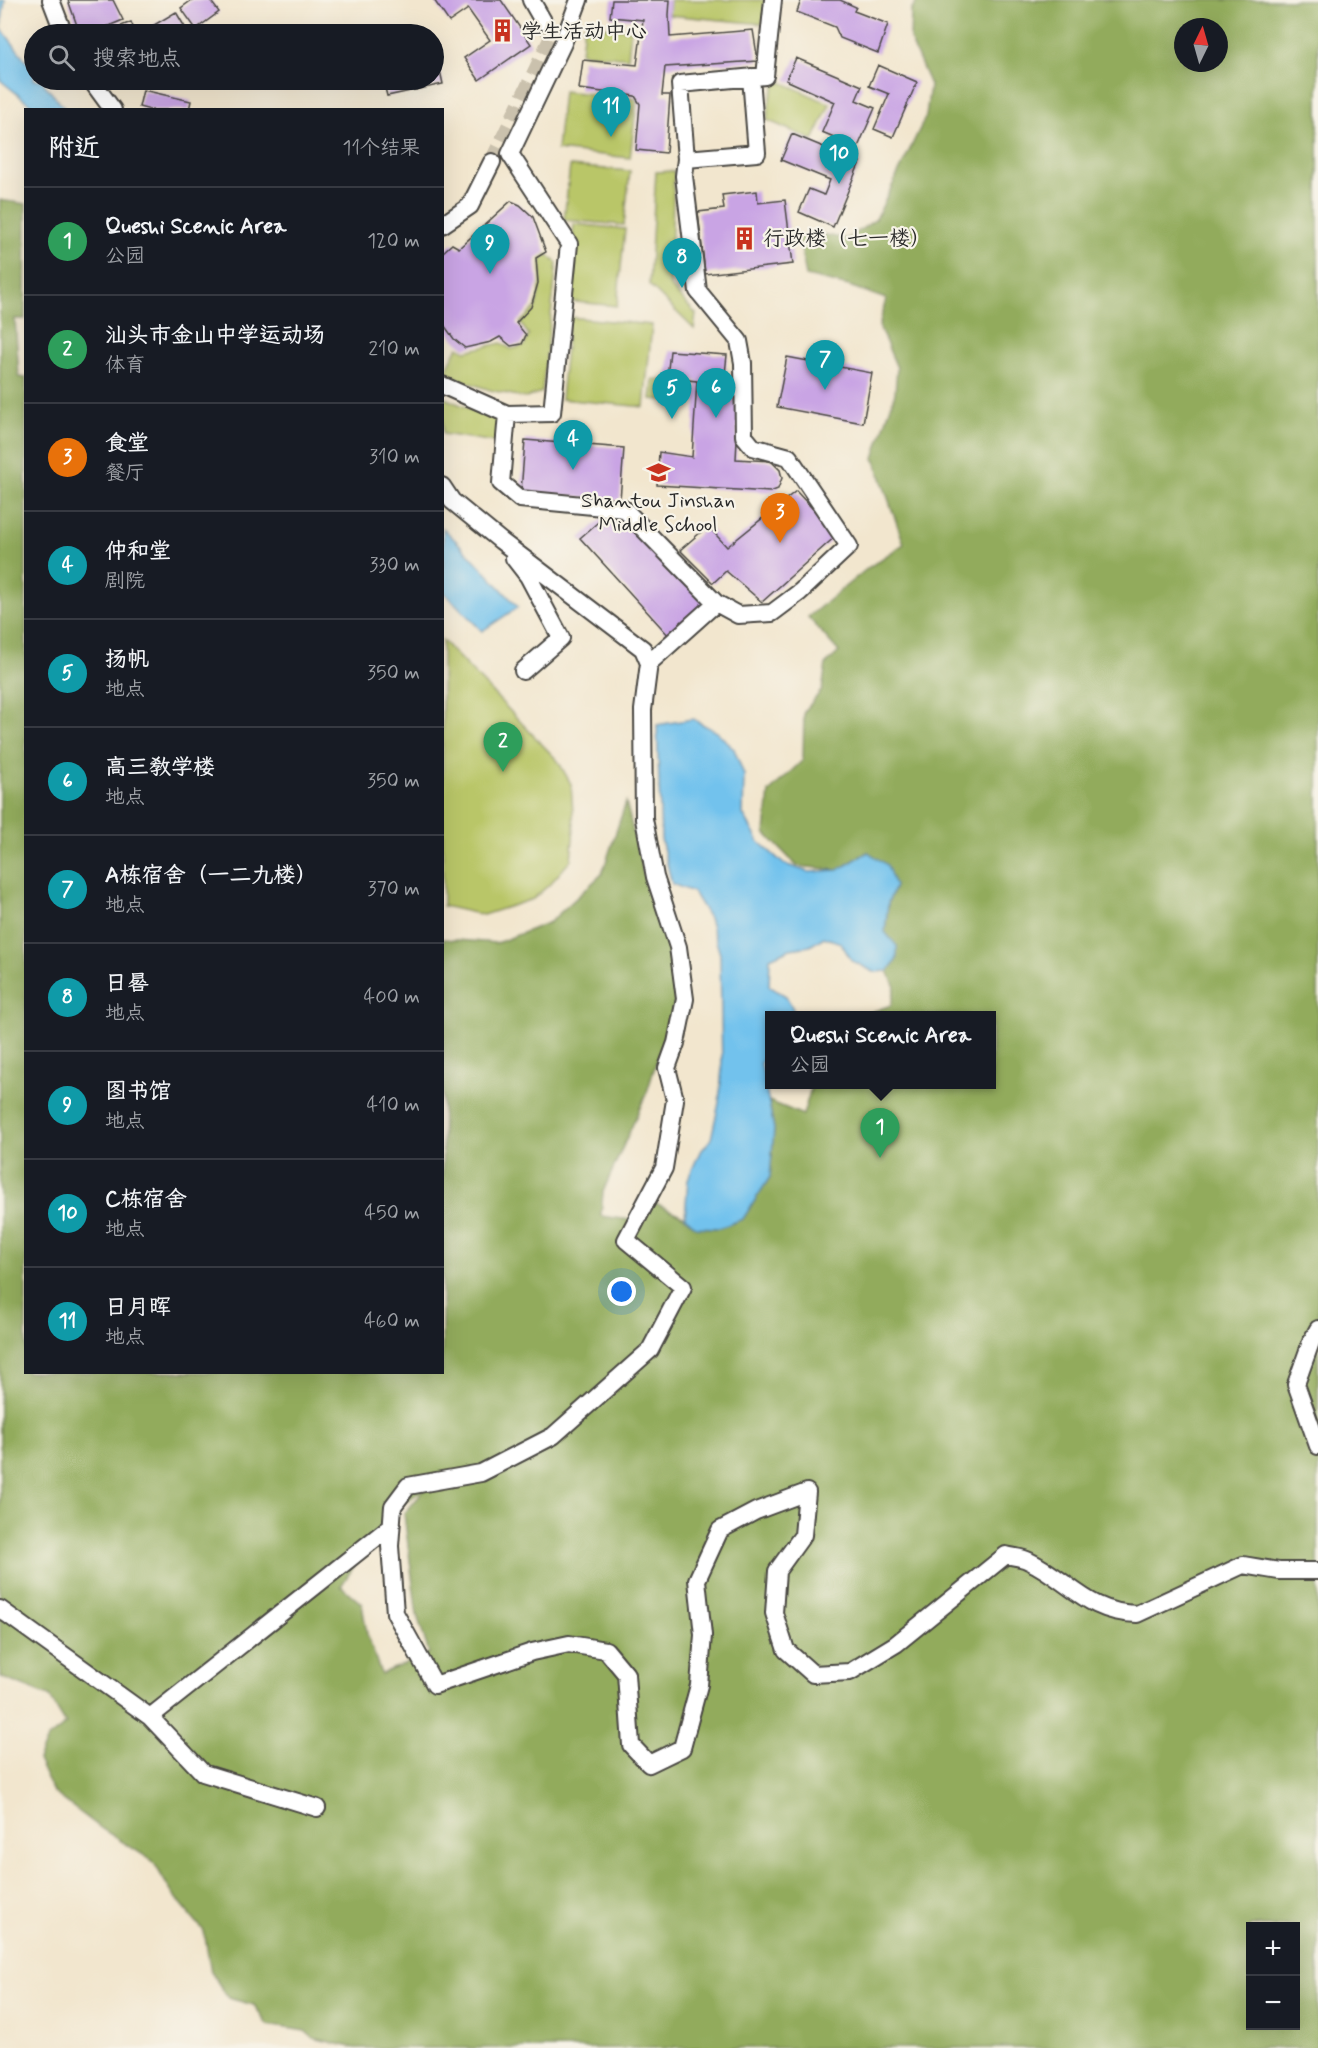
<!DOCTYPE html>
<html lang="zh">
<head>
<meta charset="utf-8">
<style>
  :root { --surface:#171b24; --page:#242831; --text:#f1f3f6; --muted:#9ea1a6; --line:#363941; --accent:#c8321e }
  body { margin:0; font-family:Mynerve,"LXGW WenKai TC",sans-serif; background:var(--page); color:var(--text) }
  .controls { position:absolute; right:18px; bottom:18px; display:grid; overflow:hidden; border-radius:0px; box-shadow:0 6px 24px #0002 }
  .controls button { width:54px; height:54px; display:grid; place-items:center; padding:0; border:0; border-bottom:2px solid var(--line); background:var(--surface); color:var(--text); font:30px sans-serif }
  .compass { position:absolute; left:1174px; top:18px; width:54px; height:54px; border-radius:50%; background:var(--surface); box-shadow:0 6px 24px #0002; rotate:5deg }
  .you { position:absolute; left:622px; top:1292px; width:21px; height:21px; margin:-15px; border:4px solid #fff; border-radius:50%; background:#1a73e8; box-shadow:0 0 0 9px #1a73e833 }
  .badge { display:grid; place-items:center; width:39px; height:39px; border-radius:50%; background:var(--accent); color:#fff; font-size:20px; font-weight:700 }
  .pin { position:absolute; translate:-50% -50px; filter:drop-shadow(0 2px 3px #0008) }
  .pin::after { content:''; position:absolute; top:32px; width:21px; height:18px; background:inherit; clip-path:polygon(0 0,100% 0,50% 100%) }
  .popup { position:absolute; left:765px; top:1011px; width:231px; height:78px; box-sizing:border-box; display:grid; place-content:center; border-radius:0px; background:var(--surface); filter:drop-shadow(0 2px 4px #0005); font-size:20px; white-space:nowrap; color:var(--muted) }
  .popup b { font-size:22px; color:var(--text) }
  .popup::after { content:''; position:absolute; left:50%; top:100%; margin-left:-12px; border:12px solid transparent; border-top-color:var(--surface) }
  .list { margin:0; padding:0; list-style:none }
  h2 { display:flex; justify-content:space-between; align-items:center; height:78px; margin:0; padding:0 24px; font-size:26px }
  h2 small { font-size:20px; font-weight:400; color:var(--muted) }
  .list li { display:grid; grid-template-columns:39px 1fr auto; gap:18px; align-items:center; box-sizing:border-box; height:108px; padding:0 24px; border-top:2px solid var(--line) }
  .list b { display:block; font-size:22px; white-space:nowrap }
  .list p { margin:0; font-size:20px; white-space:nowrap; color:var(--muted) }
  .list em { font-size:20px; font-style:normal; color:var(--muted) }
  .icon { flex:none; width:33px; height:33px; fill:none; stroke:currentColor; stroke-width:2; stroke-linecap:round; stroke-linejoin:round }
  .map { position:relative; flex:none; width:1318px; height:2048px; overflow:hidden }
  .search { position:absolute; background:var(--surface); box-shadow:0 6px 24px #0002; left:24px; top:24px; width:420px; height:66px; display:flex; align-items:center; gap:15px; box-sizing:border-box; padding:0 21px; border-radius:33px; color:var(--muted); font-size:22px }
  .panel { position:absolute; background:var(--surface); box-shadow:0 6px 24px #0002; left:24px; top:108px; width:420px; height:1266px; border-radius:0px }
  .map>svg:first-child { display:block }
  .green { fill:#b9c668; stroke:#72784a; stroke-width:1.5 }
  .forest { fill:#92ab5c; stroke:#5e6b44; stroke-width:1.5; fill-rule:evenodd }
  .water { fill:#72c2ed; stroke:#4e768c; stroke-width:1.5 }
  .building { fill:#c9a4e4 }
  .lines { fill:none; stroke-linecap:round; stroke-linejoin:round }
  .minor-tunnel { stroke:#cac1ad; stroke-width:16; stroke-dasharray:16 8; stroke-linecap:butt }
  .minor-casing { stroke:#494743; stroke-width:20 }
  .minor { stroke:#fff; stroke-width:16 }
  .labels { text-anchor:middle; stroke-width:4.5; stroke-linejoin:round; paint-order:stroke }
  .poi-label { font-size:21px; fill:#2b2b2b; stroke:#f7f3e8; text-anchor:start }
</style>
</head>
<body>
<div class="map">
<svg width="1318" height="2048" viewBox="0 0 1318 2048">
  <rect width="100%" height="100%" fill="#f7f3e8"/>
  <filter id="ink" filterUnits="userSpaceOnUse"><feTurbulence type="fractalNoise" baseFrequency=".0167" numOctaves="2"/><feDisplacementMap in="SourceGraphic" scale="12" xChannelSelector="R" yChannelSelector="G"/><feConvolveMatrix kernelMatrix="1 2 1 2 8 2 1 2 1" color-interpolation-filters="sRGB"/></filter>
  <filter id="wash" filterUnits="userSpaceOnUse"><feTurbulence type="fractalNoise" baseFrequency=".008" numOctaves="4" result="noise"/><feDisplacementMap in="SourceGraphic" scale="24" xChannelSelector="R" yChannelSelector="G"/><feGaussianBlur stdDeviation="1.35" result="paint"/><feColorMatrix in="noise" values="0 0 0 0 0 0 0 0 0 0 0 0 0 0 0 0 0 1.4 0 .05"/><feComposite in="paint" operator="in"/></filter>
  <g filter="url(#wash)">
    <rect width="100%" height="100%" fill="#f2e6ce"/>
    <path class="green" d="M670 0H765L763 24 669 15Z
      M584 25 631 30 628 58 581 53Z
      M777 80 830 104 813 140 767 120 770 99Z
      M563 91 637 99 630 158 557 150Z
      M570 166 630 171 624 225 564 220Z
      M674 171 670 286 696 314 694 329 649 285 656 172Z
      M574 224 625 229 617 306 566 301Z
      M547 254 557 263 542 392 526 398 490 390 444 374 458 347 466 351 501 343 511 349 524 346 529 335 520 323 536 307 541 283V259Z
      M569 317 652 325 644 407 561 399Z
      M653 379 694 383 692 402 651 399Z
      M442 397 502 422 501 443 443 434Z
      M442 640 558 761 571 784 574 828 571 860 551 883 533 899 483 915 443 906Z"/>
    <path class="forest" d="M918 0H1318V2048H355L313 2038 305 2031 267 2025 254 2005 228 1998 211 1972 204 1931 170 1890 153 1861 102 1829 53 1792 38 1760 47 1739 66 1724 49 1696 0 1677V200L26 204 25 319H15L19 377 26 378V1372H442L443 939 497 943 550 922 602 874 626 802 648 892 670 952 675 1002 647 1092 603 1192 601 1216 638 1221 653 1202 685 1217 696 1227 719 1228 743 1219 770 1177 774 1129 769 1101 803 1115 812 1085 991 1084V1016L864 1015 891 1005 895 987 888 971 897 959 885 932 888 903 895 886 868 852 838 870 797 866 765 833 769 792 803 760 804 712 822 690 826 664 839 652 808 617 869 567 904 544 874 458 895 393 897 368 879 326 886 299 849 286 806 276 799 237 815 233 847 239 876 219 926 116 930 85 910 39 911 11ZM1183 27H1219V63H1183ZM427 1487 404 1514 417 1615 429 1653 381 1674 367 1634 362 1604 341 1586 360 1557 372 1547 384 1517ZM1250 1926H1296V2026H1250Z"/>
    <path class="water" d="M0 0H5L1 28 34 71V80H41L65 109H36L0 80Z
      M443 528 471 556 518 607 482 631 443 591Z
      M693 719 717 732 734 749 744 775 743 814 759 842 784 864 809 872 838 870 868 852 887 865 895 886 888 903 885 932 897 946V959L888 971 874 972 852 961 841 943 824 937 810 946 790 949 770 958 769 986 786 996 793 1009 791 1015 769 1016V1047L761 1063 774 1129 770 1177 743 1219 719 1228 696 1227 685 1217 688 1179 699 1154 711 1139 719 1103 722 1068 720 954 709 918 693 892 672 884 661 839 657 725Z"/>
    <g id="blocks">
      <path class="building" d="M68 0H113L123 20 89 34H80Z
        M192 0H210L219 12 196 29 181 8Z
        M434 0H501L531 44 479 80 464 58 490 40 468 9 449 22Z
        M612 0H670L669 15 670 37 753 30 758 61 665 67 662 95H670L666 153 636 150 640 104 635 96 579 89 583 60 637 65 643 20 610 17Z
        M801 0H840L856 7 854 11 888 24 878 53 840 38 835 27 797 12Z
        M176 12 189 34H153L149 28Z
        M131 22 136 34H102Z
        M434 43 443 84 387 96 383 80H434Z
        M796 58 862 86 856 100 875 108 858 147 822 132 835 102 786 80Z
        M878 65 917 82 893 137 874 129 889 94 869 86Z
        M143 90 191 101 189 110H150L139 107Z
        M792 134 860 162 833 227 799 212 809 189 824 195 830 180 781 160Z
        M757 191 758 203 785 200 793 264 705 274 698 212 724 209 722 195Z
        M511 201 520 205 533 217 546 252 536 258 538 283 531 307 516 323 526 335 522 344 511 346 500 337 491 342 465 348 454 339 444 325 442 253 452 244 459 248Z
        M670 351 727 355 724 383 740 385 736 459 771 461 780 470 782 478 778 489 770 492 657 485 659 452 692 457 697 381 667 378Z
        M787 357 872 373 863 423 777 407Z
        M525 440 624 448 620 500 521 492Z
        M796 491 837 535 762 602 726 571 713 583 680 550 708 526 727 547Z
        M604 517 631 521 709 601 670 637 580 538Z"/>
    </g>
  </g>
  <g filter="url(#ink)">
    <use href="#blocks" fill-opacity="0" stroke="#494743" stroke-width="1.5"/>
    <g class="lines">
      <path class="minor-tunnel" d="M492 162 552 37 543 21"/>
      <defs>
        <path id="minor" d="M51 0 64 34
          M531 0 543 21
          M751 77 757 153 686 159 680 84 765 76 773 0
          M91 80 113 110
          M686 159 684 176 698 291 739 341 743 363 744 436 753 447 789 457 849 546 800 592 772 613 738 615 716 603
          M442 225 470 206 492 162
          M442 385 507 414 552 413 569 244 510 154 563 43 579 0
          M507 414 501 483 520 499 624 509 716 603 649 663
          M442 486 452 501 501 541 643 649 649 663 643 710 644 819 655 877 678 947 685 999 676 1043 667 1068 675 1100 664 1168 626 1240 683 1287 650 1350 553 1436 481 1473 408 1486 393 1506 390 1546 395 1613 435 1685 532 1652 569 1644 606 1650 626 1674 631 1745 649 1764 682 1748 699 1685 703 1635 697 1580 720 1530 756 1511 807 1492 803 1535 777 1571 774 1613 786 1650 813 1674 850 1672 896 1644 1006 1555C1013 1557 1022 1557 1029 1561 1069 1580 1087 1613 1137 1614L1243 1565 1279 1571H1318
          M514 558 528 576 561 638 523 671
          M1318 1329 1311 1342 1296 1384 1318 1446
          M0 1609 150 1717 391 1526
          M150 1717 203 1773 317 1808"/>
      </defs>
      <use href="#minor" class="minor-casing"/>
      <use href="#minor" class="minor"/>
    </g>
  </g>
  <defs>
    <symbol id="building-bare" viewBox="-9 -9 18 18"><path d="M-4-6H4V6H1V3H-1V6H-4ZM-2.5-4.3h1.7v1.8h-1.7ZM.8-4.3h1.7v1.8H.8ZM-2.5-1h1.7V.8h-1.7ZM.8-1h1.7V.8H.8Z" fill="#c8321e" stroke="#f7f3e8" stroke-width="2.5" paint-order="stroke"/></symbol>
    <symbol id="school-bare" viewBox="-9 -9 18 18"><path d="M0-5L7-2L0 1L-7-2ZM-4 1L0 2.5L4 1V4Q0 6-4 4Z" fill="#c8321e" stroke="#f7f3e8" stroke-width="2.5" paint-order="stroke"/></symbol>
  </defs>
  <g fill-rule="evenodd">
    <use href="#building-bare" x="486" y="14" width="33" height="33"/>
    <use href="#building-bare" x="728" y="222" width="33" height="33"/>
    <use href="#school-bare" x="642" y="456" width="33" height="33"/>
  </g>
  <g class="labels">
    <g class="poi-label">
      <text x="521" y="38">学生活动中心</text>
      <text x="763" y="245">行政楼（七一楼）</text>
      <text x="658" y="507" text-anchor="middle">Shantou Jinshan<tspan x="658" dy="24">Middle School</tspan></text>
    </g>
  </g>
</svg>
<div class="controls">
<button>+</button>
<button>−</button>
</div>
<svg class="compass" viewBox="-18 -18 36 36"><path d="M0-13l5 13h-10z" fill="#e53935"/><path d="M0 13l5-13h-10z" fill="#9ea1a6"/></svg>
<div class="you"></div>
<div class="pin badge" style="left:880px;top:1158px;background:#2e9e5b">1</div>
<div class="popup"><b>Queshi Scenic Area</b>公园</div>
<div class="pin badge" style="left:503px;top:772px;background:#2e9e5b">2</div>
<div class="pin badge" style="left:780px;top:543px;background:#e8710a">3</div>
<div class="pin badge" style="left:573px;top:470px;background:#0f9aa8">4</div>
<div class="pin badge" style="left:672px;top:419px;background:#0f9aa8">5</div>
<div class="pin badge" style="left:716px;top:418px;background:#0f9aa8">6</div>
<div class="pin badge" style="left:825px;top:390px;background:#0f9aa8">7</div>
<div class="pin badge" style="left:682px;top:288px;background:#0f9aa8">8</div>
<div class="pin badge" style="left:490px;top:274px;background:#0f9aa8">9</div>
<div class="pin badge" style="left:839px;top:184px;background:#0f9aa8">10</div>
<div class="pin badge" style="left:611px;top:137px;background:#0f9aa8">11</div>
<div class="search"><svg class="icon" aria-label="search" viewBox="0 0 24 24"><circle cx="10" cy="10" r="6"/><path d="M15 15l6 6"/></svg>搜索地点</div>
<section class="panel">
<h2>附近<small>11个结果</small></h2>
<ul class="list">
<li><span class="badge" style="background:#2e9e5b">1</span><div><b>Queshi Scenic Area</b><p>公园</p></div><em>120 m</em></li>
<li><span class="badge" style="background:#2e9e5b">2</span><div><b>汕头市金山中学运动场</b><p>体育</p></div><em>210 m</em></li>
<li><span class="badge" style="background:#e8710a">3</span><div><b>食堂</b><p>餐厅</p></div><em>310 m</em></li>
<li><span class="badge" style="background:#0f9aa8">4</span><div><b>仲和堂</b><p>剧院</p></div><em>330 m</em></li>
<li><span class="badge" style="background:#0f9aa8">5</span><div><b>扬帆</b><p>地点</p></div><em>350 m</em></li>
<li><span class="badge" style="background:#0f9aa8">6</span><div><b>高三教学楼</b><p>地点</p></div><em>350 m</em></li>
<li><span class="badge" style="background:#0f9aa8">7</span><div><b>A栋宿舍（一二九楼）</b><p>地点</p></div><em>370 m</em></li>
<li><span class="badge" style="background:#0f9aa8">8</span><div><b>日晷</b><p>地点</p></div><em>400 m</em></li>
<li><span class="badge" style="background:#0f9aa8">9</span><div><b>图书馆</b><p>地点</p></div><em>410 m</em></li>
<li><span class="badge" style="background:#0f9aa8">10</span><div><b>C栋宿舍</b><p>地点</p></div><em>450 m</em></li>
<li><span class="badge" style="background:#0f9aa8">11</span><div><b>日月晖</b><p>地点</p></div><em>460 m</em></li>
</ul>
</section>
</div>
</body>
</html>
